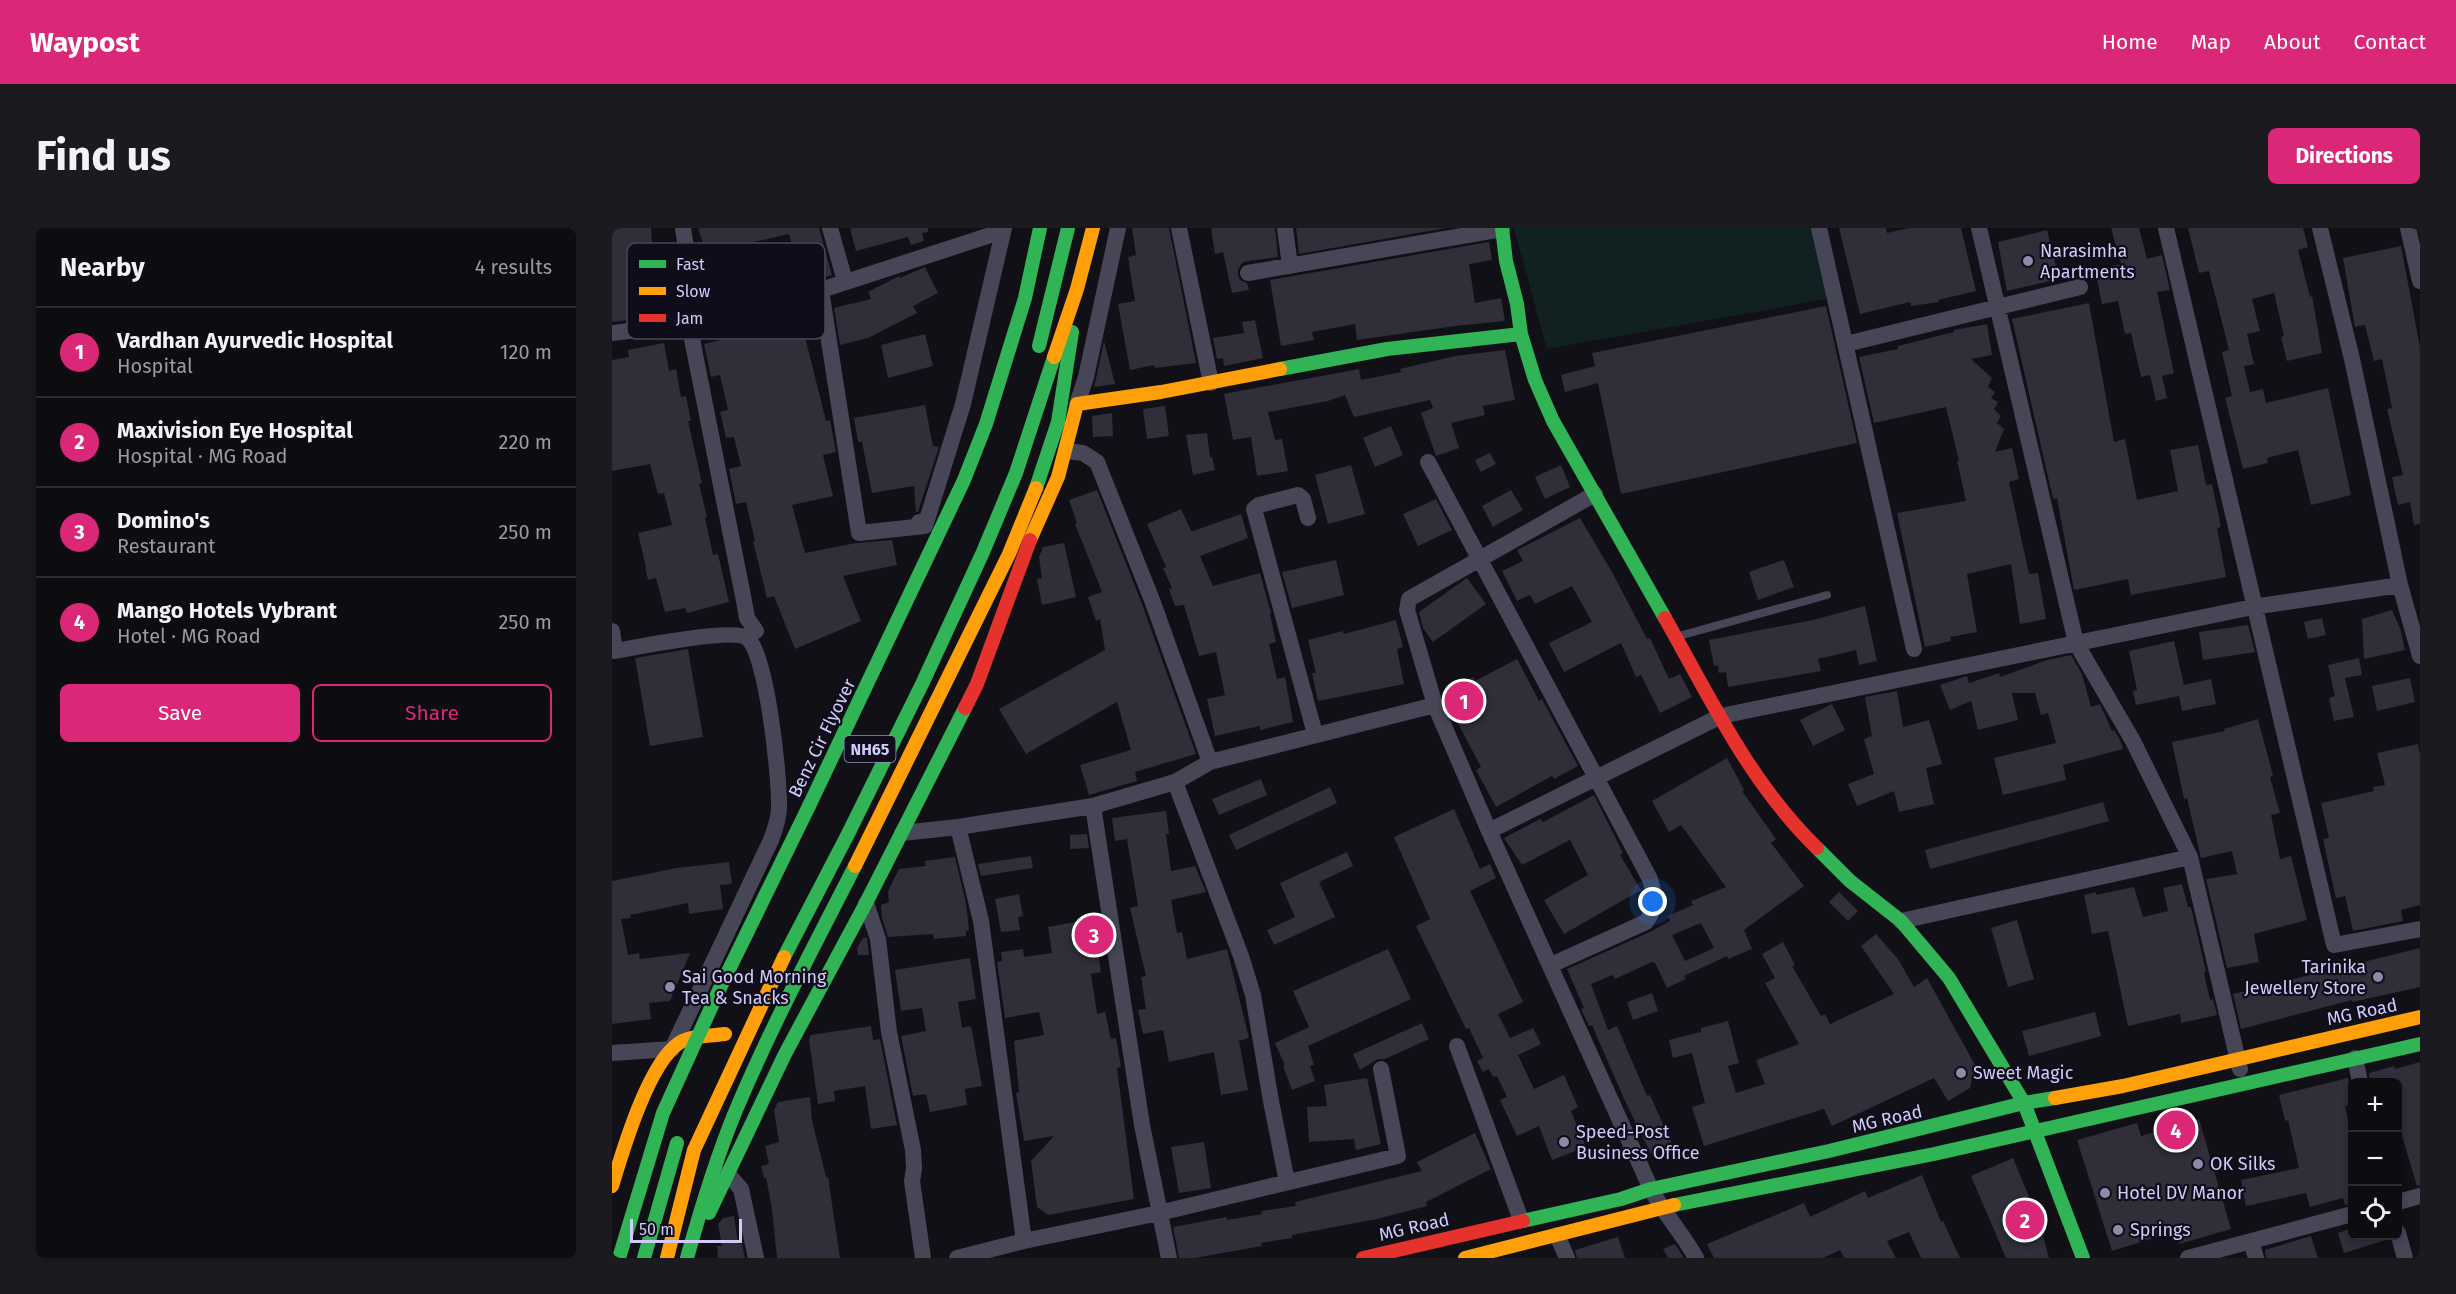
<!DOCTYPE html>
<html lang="en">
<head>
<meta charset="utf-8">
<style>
  :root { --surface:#0d0c11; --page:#1b1a1f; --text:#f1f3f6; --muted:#9a9b9f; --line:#2d2c31; --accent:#db2777 }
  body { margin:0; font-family:"Fira Sans",sans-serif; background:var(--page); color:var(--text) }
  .controls { position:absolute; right:18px; bottom:18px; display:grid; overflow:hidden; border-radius:9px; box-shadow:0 3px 9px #0003 }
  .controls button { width:54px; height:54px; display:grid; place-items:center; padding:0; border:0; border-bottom:2px solid var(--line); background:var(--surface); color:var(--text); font:30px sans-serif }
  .scale { position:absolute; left:18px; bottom:15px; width:112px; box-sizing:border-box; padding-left:6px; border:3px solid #d0ccf9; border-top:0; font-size:16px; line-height:21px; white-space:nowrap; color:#d0ccf9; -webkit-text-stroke:4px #0f0d1a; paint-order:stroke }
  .you { position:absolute; left:1041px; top:674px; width:21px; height:21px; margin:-15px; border:4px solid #fff; border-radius:50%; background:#1a73e8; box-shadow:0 0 0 9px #1a73e833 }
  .badge { display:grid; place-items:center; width:39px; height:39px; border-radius:50%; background:var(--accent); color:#fff; font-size:20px; font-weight:700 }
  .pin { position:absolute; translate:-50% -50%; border:3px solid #fff; box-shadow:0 2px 6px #0006 }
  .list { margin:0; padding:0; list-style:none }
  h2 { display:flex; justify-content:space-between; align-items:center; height:78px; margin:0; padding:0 24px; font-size:26px }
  h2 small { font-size:20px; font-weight:400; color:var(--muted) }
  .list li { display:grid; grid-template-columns:39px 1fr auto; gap:18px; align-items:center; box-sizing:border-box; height:90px; padding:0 24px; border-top:2px solid var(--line) }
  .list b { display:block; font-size:22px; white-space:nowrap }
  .list p { margin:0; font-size:20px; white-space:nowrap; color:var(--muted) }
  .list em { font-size:20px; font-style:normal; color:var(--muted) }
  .actions { display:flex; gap:12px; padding:18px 24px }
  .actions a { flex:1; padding:14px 0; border:2px solid var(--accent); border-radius:9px; text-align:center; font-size:21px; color:var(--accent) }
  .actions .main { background:var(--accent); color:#fff }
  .icon { flex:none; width:33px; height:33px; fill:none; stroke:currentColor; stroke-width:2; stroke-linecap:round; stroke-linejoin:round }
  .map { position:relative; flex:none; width:1808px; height:1030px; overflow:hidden; border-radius:9px }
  header { display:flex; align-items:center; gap:36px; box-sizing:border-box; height:84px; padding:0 30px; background:var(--accent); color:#fff }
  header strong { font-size:28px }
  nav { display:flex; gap:33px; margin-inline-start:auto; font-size:21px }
  .intro { display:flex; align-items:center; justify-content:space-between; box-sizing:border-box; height:144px; padding:0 36px }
  h1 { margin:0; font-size:42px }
  .button { padding:15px 27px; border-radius:9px; background:var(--accent); color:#fff; font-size:21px; font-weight:700 }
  main { display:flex; gap:36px; padding:0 36px }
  aside { flex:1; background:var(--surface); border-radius:9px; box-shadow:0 3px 9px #0003 }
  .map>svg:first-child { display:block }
  .green { fill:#112121 }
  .building { fill:#2f2e39; fill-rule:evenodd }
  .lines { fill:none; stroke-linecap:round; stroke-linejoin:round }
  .lane { stroke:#464657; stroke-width:8 }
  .street { stroke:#464657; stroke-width:16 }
  .fast { stroke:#30b455; stroke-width:14 }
  .slow { stroke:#ff9f0a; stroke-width:14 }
  .jam { stroke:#e5322d; stroke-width:14 }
  .fast-bridge { stroke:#30b455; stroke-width:14 }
  .poi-dot { fill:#8d8aaa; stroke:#0f0d1a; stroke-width:2 }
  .labels { text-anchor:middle; stroke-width:4.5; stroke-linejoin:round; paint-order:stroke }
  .shield { fill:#0f0d1a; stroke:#9693b6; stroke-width:1.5 }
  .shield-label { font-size:16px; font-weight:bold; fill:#d0ccf9 }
  .poi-label { font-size:18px; fill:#d0ccf9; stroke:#0f0d1a; text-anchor:start }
  .street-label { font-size:18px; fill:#d0ccf9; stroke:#0f0d1a }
  .key { fill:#0f0d1a; stroke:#49465d; stroke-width:1.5 }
  .key-label { font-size:16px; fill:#d0ccf9 }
</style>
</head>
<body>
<header>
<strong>Waypost</strong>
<nav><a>Home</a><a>Map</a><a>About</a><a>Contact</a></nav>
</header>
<div class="intro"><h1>Find us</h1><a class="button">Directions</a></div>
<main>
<aside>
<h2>Nearby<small>4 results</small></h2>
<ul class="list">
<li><span class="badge">1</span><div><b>Vardhan Ayurvedic Hospital</b><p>Hospital</p></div><em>120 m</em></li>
<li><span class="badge">2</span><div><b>Maxivision Eye Hospital</b><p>Hospital · MG Road</p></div><em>220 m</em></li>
<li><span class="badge">3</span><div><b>Domino's</b><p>Restaurant</p></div><em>250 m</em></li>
<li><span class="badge">4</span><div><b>Mango Hotels Vybrant</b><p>Hotel · MG Road</p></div><em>250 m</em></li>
</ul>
<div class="actions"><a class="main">Save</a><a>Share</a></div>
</aside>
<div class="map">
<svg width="1808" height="1030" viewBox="0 0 1808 1030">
  <rect width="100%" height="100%" fill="#111017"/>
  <path class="green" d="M902 0H1210L1221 70 935 121Z"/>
  <path class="building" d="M2 0H39L43 54 29 55 33 90 0 94V4L3 3Z
    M86 0H207L220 47 191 57 177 6 142 14 155 68 121 80 94 83 87 33 96 31Z
    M238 0H316V4L310 5 312 13 299 17 296 9 244 23Z
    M520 0H557L584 135 543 140 542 137 518 142 506 76 523 73 516 29 524 27Z
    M599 0H663L666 29 631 34 626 41V47L628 52 635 55 637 62 620 65 611 24 603 26Z
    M684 0H834L687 26Z
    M1227 0H1274L1275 5 1297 0H1349L1364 63 1326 72 1327 74 1299 78 1298 74 1248 86Z
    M1499 0H1527L1535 31 1550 27 1558 62 1545 64 1562 145 1550 148 1555 170 1544 173 1538 147 1529 149 1519 105 1513 106 1506 73 1490 76 1483 42 1509 36Z
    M1576 0H1691L1696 19 1686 22 1698 69 1700 68 1710 125 1675 133 1669 109 1672 108 1662 65 1640 71 1648 103 1635 106 1642 136 1632 138 1638 164 1651 161 1654 175 1716 160 1739 267 1699 277 1686 222 1655 230 1656 235 1631 241 1613 170 1620 168 1610 124 1617 122 1597 43 1587 45Z
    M1435 2 1447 51 1395 63 1386 14Z
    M877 14 880 32 857 36 863 75 889 70 893 93 843 98 745 112 743 96 700 104 702 112 669 118 658 52Z
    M1789 18 1808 119V296L1802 297 1798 274 1786 277 1780 249 1791 247 1775 181 1780 180 1770 131 1762 133 1753 97 1743 99 1731 30Z
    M313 39 326 65 301 78 305 85 256 110 228 117 222 80 259 71 256 64 287 48 288 50Z
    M1477 75 1502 214 1513 211 1525 272 1566 263 1558 222 1586 217 1594 257 1600 256 1609 299 1605 300 1614 349 1519 367 1516 351 1462 362 1445 270 1441 271 1400 91Z
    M1214 78 1245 215 1009 266 986 155 953 164 949 147 983 138 980 125Z
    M188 89 214 193 218 192 224 224 211 227 221 268 180 277 193 325 244 315 280 312 285 337 231 348 249 393 183 421 162 368 155 370 141 314 143 313 134 274 124 276 117 241 129 238 122 209 114 210 108 184 116 182 108 147 99 149 92 116 147 102 146 99Z
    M643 92 651 130 612 138 611 130 605 131 601 110 632 105 630 94Z
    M1375 96 1380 127 1359 131 1380 150 1376 159 1383 164 1379 170 1386 174 1382 181 1389 188 1385 195 1392 201 1383 224 1400 220 1407 251 1397 254 1417 346 1426 345 1434 391 1408 396 1399 336 1355 346 1365 404 1338 409 1339 413 1313 419 1285 285 1354 273 1345 233H1347L1334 179 1262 195 1247 129 1286 121V118L1342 104V102Z
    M313 106 321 138 276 150 269 117Z
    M492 113 503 156 482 159 484 151Z
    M52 115 57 143 64 141 69 169 74 168 79 193H76L90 255 87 256 95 289 93 290 101 327 106 326 117 374 75 385 73 380 53 384 44 350 36 352 33 339H34L26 305 60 297 52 265 46 266 38 236 0 243V132L17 129 16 122Z
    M893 122 903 172 871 178 873 187 839 195 847 220 824 228 809 185 821 180 818 172 742 189 733 167 716 173 656 184 663 212 670 211 676 243 645 248 639 209 621 212 612 166 747 141 749 152 789 144 788 141 843 128Z
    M313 177 321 218 327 219 306 284H304L302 258 260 265 250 214H246L242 190Z
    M553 178 557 208 535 211 531 181Z
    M500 185 501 208 481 209 480 188Z
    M779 198 791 227 763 239 751 210Z
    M595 205 598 229H600L603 242 581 247 574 207Z
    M878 225 884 236 869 244 863 232Z
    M739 237 753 286 716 296 703 247Z
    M949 237 958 259 933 271 923 249Z
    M485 262 530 376 584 526 523 544 525 553 477 567 468 537 519 522 505 474 414 526 387 481 493 422 488 391 484 393 476 369 490 364 463 296 465 295 457 272Z
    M899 262 911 282 881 299 870 278Z
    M824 271 840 302 806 318 791 286Z
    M569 281 579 303H581L629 286 636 310 588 328 601 358 648 345 659 385 658 386 664 414 657 416 665 451 673 449 681 494 648 502V498L603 508 595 471 613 467 604 424 587 428 572 377 563 378 557 361 560 360 551 340 554 339 535 296Z
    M968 290 1000 344 1035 411 1038 410 1057 451 1068 446 1080 469 1048 485 1029 447 1024 449 1009 415 952 444 937 415 980 394 960 358 923 376 918 367 905 373 890 343 911 333 905 322Z
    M452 315 464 369 430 377 425 351 430 350 427 329 431 319Z
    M724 332 732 367 680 380 670 344Z
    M1172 332 1182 359 1146 372 1137 344Z
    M855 350 874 376 821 414 811 400 807 384Z
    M1253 378 1265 433 1247 437 1244 422 1206 431 1209 443 1116 459 1114 444 1107 445 1106 437 1102 438 1097 412 1201 392Z
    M1780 382 1788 400 1793 422 1752 431 1750 391Z
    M1710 390 1714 407 1696 411 1692 394Z
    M784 392 791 419 785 421 792 456 706 473 700 445H704L696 412 731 403 732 406Z
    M1636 397 1643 424 1591 432 1587 404Z
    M1562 413 1572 457 1599 451 1604 476 1570 483 1567 468 1524 477 1521 463 1525 462 1517 423Z
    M76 421 91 509 38 518 23 430Z
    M1459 427 1470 446 1479 479 1488 476 1500 503 1502 502 1508 512 1511 521 1451 537 1454 552 1391 567 1382 530 1444 515 1436 485 1429 487 1423 465H1400L1406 492 1366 502 1359 473 1338 482 1328 457 1355 448 1357 455 1387 445 1388 449 1435 432Z
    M1747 430 1750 447 1733 450 1742 489 1722 493 1717 470 1723 468 1716 437Z
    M905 431 927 473 930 471 966 538 942 551 940 548 884 579 864 542 869 539 830 465 861 449 863 453Z
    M1798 450 1803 474 1765 483 1760 458Z
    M1285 463 1291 499 1317 492 1330 536 1314 540 1322 576 1287 584 1282 563 1245 578 1236 556 1262 546 1252 511 1260 508 1253 469Z
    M1220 476 1233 502 1201 518 1188 492Z
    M1646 491 1661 548 1658 549 1668 585 1659 587 1668 631 1679 628 1695 692 1642 706 1647 734 1615 740 1594 651 1625 646 1620 623 1589 630 1575 570 1572 571 1560 514 1613 503 1612 501Z
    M1806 516 1808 527V677L1789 682 1791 693 1741 703 1733 668 1724 670 1711 611 1717 610 1709 575 1762 563 1761 559 1773 557 1765 525Z
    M1115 530 1132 562 1130 563 1164 611 1159 615 1192 658 1132 702 1140 721 1116 731 1115 728 1072 748 1074 751 1055 760 1043 735 1040 734 1003 751 1001 747 979 756 996 802 1005 798 1035 868 1038 867 1060 916 1039 926 1013 873 980 797 977 798 969 781 972 780 955 741 1038 704 1058 693 1056 688 1081 677 1079 673 1114 659 1069 597 1057 604 1040 573ZM1089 695 1102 720 1073 733 1060 707Z
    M649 551 655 567 607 587 600 571Z
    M718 559 725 575 624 622 617 607Z
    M982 567 1011 625 1008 627 1029 662 952 706 932 672 976 647 958 612 910 637 892 610 928 591 931 594Z
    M1491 574 1497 593 1318 641 1313 622Z
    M842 581 868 641 878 636 884 650 858 663 911 774 886 786 898 810 921 800 929 816 906 827 922 861 952 847 966 879 959 883 974 919 940 932 927 898 905 908 888 872 895 869 885 848 881 849 877 841 871 844 865 833 871 830 857 800 854 801 804 698 818 691 782 609Z
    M554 583 557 606H554L559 643 583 638 594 664 559 672 565 705 570 704 575 731 615 721 637 810 627 813 636 862 609 867 602 824 557 834 551 802 531 806 526 782 534 781 529 749 534 748 518 680 526 678 515 611 503 613 500 590Z
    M475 606 477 620 458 621V607Z
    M735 624 741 638 707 654 723 689 662 717 655 702 683 689 668 655Z
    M419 628 421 640 369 648 366 636Z
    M343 629 354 675 357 702 354 703V708L322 711 321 706 276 709 270 690 269 677 277 674 276 663 287 641 314 638 313 633Z
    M117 634 120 656 108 657 111 681 77 686 76 675 18 687 19 690 9 691 16 727 27 725 28 731 78 725 58 773 37 775 39 791 0 796V653L65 640Z
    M1570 656 1576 679H1579L1594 744 1592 745 1598 772 1601 771 1605 787 1569 795 1568 786 1516 798 1496 703 1480 706 1472 667 1484 664V667L1522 659 1531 689 1556 683 1551 660Z
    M1227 664 1246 683 1236 693 1217 674Z
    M407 666 411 688 406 689 408 702 389 704 383 671Z
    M475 692 480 718 485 717 489 744 479 746 485 786 493 784 499 811 504 810 509 839 505 840 522 971 436 987 425 979 419 933 442 908 412 913 404 865 407 864 402 813 432 807 427 784 393 790 385 734 390 733 389 724 411 721 412 729 440 725 436 699Z
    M1405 692 1422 751 1396 759 1379 700Z
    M1264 706 1286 731 1302 759 1315 750 1363 837 1358 860 1336 873 1322 850 1220 898 1212 881 1092 918 1080 879 1093 875 1080 825 1061 830 1057 812 1089 804V800L1116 793 1127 835 1116 838 1124 865 1153 856 1144 832 1187 816 1153 755 1163 750 1150 726 1171 714 1183 737 1180 738 1209 788 1213 786 1218 796 1282 766 1249 718Z
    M251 710H255L257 727H246L245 720Z
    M1808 720V759L1740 774V772L1629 801 1621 766Z
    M776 721 799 771 696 818 702 837 698 838 703 853 680 862 671 838 673 837 663 815 697 799 681 763Z
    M358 730 364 771 346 774 350 800 359 798 370 858 353 861 355 877 318 884 314 866 301 868 289 808 314 803 310 780 289 783 283 742Z
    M1040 765 1046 783 1021 792 1015 774Z
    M1483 784 1489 808 1417 828 1410 803Z
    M810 795 817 811 773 831H766L748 842 741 826Z
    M259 798 261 812 268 811 285 897 259 901 253 858 222 863 223 873 206 876 197 811 199 807Z
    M1808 834V957L1805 958 1787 898 1785 899V855H1758L1757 845 1782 838 1783 841Z
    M755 850 769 916 744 922 742 911 697 914 695 879 715 878 712 857Z
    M1736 850 1740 876 1733 878 1740 907V976L1733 977 1731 970 1698 979 1694 965 1634 978 1629 952 1687 940 1676 892 1673 893 1667 867Z
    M198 869 200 893 214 949H216L228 1030H165L160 981 154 949 152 950 149 938 157 936 153 918 167 914 162 882 166 874Z
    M1587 891 1619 1001 1567 1016 1563 1003 1500 1023 1465 912 1525 895 1529 908Z
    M863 905 879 941 814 974 815 978 765 991 680 1007V1010L649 1015 650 1018 583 1030H567L561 999 615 989V992L650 986 649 983 684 978 683 974 810 943 805 934Z
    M592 914 599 960 567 965 559 919Z
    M1401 930 1433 1007 1431 1008 1437 1030H1394L1359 948Z
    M1310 947 1329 994 1331 993 1348 1030H1309L1297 1004 1275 1013 1284 1030H1232L1228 1022 1211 1030H1102L1095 1016 1192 975 1198 989 1253 963 1256 970Z
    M122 988 126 1016H130L133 1030H106L105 1018H110L106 996 111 990Z
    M1740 1000V1008H1776L1777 1011 1732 1025 1726 1005Z
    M1699 1008 1706 1030H1654L1653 1022Z
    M1006 1009 1013 1030H965L963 1022Z
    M1063 1016 1070 1027 1072 1030H1056L1051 1021Z"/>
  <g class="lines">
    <path class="lane" d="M1067 408 1215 367"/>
    <path class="street" d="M71 0 85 95
      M218 0 233 53
      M567 0 599 155
      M673 0 678 38
      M1207 0 1302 421
      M1367 0 1464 415 1521 513 1578 629 1628 841
      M1554 0 1722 717 1808 701
      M1796 0 1808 53
      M636 45 890 1
      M209 62 247 305 313 298 307 294
      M77 96 132 373 135 390 144 403
      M0 105 123 90 391 3
      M1234 116 1468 59
      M465 176 474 149 506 0
      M454 223 471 225 485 234 540 372 598 534
      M816 234 1038 651C1043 668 1045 679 1034 694L939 737
      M696 290 691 271 686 267 647 277 642 281 703 506
      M313 298 351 176 392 0
      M1788 357 1808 428
      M0 403 3 423C25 419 121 400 135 410 155 424 168 553 167 580 167 591 163 601 159 612L60 821 0 825
      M823 477 795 382 797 371 983 266
      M563 554 629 728 641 767 659 873 675 954
      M481 578 530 897 557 1030
      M346 599 369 693 412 1013
      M877 603 1109 488 1641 379 1788 357 1740 131 1708 0
      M290 605 346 599 481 578 563 554 598 534 823 477 877 603 1039 961C1052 986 1071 1006 1084 1030
      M254 675 266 711 277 804 301 922 302 940 300 953 311 1030
      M1289 693 1578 629
      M845 818 909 992
      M1743 830 1748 854
      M115 945 129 961 144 1030
      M1786 974 1808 968
      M1786 1005 1793 1030
      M945 1007 955 1030
      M1639 1013 1644 1030
      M345 1030 412 1013 547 985 786 928 769 841
      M1576 1030 1740 986"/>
    <path class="fast" d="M890 0 894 33 905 76 909 106 923 152 941 193 1053 390
      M427 118 456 0
      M668 141 775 121 909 106
      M424 260 446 194 460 104
      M197 578 352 252 374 196 413 70 428 0
      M1205 620 1238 653 1289 693 1337 750 1412 875 1471 1030
      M172 729 236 606 311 454 371 324 404 245 442 129
      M1062 977 1322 926 1808 816
      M97 985 173 826 254 675 353 480
      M911 993 1009 971 1039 961 1217 923 1412 875 1443 870
      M32 1030 65 915
      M75 1030C89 980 104 930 124 882 159 799 202 718 243 638"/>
    <path class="slow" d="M442 129 465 61 481 0
      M418 312 446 249 465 176 549 164 668 141
      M243 638 397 326 424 260
      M1443 870 1511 858 1808 789
      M0 958C11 922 36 836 67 815 80 807 99 808 113 806
      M55 1030 82 922 172 729
      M853 1030 1062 977"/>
    <path class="jam" d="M1053 390C1098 470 1138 555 1205 620
      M353 480 365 456 418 312
      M751 1030 911 993"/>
    <path class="fast-bridge" d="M7 1030 51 885 108 760 197 578"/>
  </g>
  <g class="poi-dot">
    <circle cx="1416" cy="33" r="6"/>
    <circle cx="1766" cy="749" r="6"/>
    <circle cx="58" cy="759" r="6"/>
    <circle cx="1349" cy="845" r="6"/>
    <circle cx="952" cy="914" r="6"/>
    <circle cx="1586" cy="936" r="6"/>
    <circle cx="1493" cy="965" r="6"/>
    <circle cx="1506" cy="1002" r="6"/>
  </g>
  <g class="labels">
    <rect class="shield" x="232.5" y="508" width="51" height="26" rx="4.5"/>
    <g class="shield-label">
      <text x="258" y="527">NH65</text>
    </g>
    <g class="poi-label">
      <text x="1428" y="29">Narasimha<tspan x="1428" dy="21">Apartments</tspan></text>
      <text x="1754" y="745" text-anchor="end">Tarinika<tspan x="1754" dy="21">Jewellery Store</tspan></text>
      <text x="70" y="755">Sai Good Morning<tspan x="70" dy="21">Tea &amp; Snacks</tspan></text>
      <text x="1361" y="851">Sweet Magic</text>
      <text x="964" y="910">Speed-Post<tspan x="964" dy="21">Business Office</tspan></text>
      <text x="1598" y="942">OK Silks</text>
      <text x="1505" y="971">Hotel DV Manor</text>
      <text x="1518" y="1008">Springs</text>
    </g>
    <g class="street-label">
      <text transform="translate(210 510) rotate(-64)" y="6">Benz Cir Flyover</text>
      <text transform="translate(1750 784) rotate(-12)" y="6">MG Road</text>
      <text transform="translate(1275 891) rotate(-13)" y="6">MG Road</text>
      <text transform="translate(802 999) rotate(-13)" y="6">MG Road</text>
    </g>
  </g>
  <rect x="15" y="15" width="198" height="96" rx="9" class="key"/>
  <rect x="27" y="32" width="27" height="8" fill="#30b455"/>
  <rect x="27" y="59" width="27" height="8" fill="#ff9f0a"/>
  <rect x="27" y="86" width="27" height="8" fill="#e5322d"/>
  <g class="key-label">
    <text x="64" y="42">Fast</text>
    <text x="64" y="69">Slow</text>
    <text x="64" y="96">Jam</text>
  </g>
</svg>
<div class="controls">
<button>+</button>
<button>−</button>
<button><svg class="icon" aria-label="locate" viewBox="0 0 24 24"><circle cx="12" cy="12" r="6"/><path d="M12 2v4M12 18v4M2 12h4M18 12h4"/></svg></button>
</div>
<div class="scale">50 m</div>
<div class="you"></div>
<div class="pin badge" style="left:852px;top:473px">1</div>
<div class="pin badge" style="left:1413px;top:992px">2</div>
<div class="pin badge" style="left:482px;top:707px">3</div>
<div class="pin badge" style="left:1564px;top:902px">4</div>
</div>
</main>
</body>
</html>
